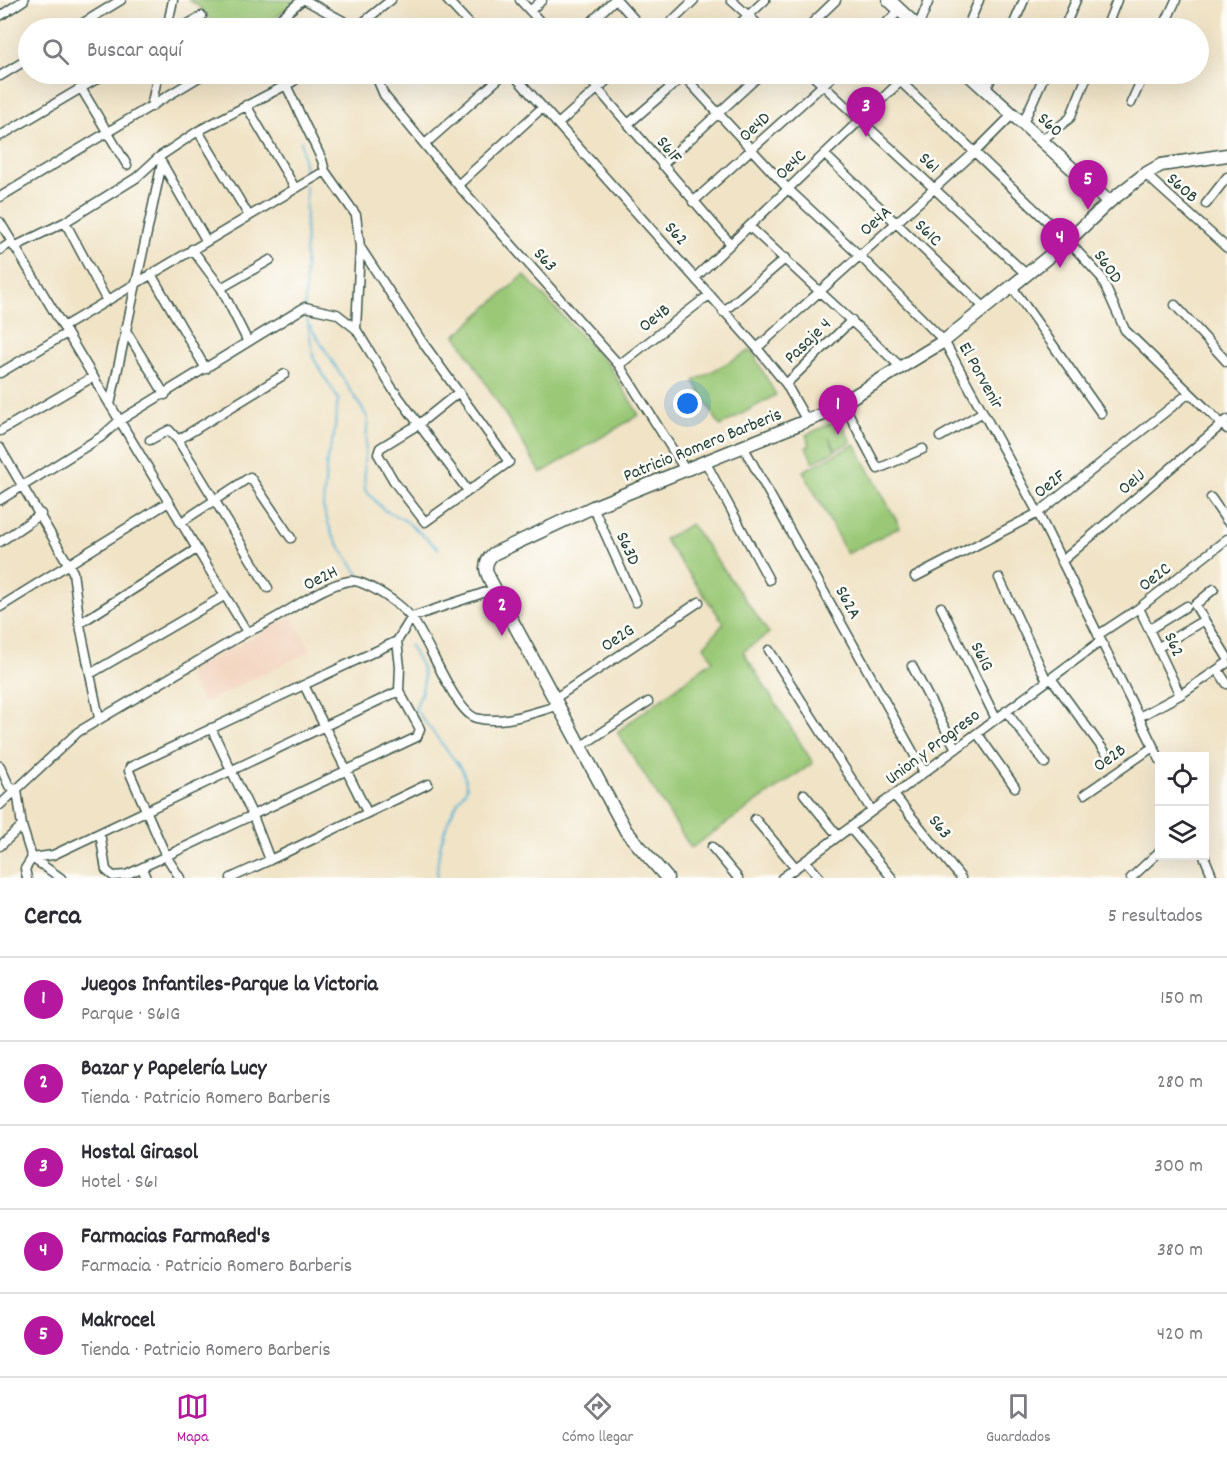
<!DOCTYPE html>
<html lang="es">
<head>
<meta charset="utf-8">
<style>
  :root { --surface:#fff; --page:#f7f7f7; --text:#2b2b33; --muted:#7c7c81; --line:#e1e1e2; --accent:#b5179e }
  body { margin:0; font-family:Dekko,sans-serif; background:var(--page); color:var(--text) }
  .controls { position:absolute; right:18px; bottom:18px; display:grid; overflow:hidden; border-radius:0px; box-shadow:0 6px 24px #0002 }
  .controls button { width:54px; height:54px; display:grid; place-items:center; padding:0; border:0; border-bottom:2px solid var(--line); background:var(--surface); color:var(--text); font:30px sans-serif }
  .you { position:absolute; left:688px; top:404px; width:21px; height:21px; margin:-15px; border:4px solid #fff; border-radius:50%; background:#1a73e8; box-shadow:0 0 0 9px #1a73e833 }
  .badge { display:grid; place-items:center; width:39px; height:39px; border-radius:50%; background:var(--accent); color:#fff; font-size:20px; font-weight:700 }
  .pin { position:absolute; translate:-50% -50px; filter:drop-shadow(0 2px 3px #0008) }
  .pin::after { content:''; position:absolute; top:32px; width:21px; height:18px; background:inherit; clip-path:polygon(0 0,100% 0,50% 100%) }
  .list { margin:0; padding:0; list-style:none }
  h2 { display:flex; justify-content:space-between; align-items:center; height:78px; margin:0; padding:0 24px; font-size:26px }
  h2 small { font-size:20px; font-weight:400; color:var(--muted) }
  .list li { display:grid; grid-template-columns:39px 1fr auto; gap:18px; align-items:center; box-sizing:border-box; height:84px; padding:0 24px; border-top:2px solid var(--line) }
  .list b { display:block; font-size:22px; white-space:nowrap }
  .list p { margin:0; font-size:20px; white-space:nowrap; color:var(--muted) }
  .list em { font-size:20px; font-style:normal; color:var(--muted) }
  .icon { flex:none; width:33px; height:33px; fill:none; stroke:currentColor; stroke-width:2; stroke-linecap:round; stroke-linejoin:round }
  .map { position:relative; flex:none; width:1227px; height:878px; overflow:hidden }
  .search { position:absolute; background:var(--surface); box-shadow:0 6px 24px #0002; left:18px; right:18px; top:18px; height:66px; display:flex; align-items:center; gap:15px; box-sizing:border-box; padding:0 21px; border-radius:33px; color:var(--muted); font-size:22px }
  .sheet { height:498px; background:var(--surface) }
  nav { display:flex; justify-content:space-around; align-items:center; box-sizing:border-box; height:84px; border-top:2px solid var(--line); background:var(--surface); font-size:16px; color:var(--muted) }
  nav a { display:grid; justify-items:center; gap:3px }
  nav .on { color:var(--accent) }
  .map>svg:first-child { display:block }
  .built { fill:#f3d4bf }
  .green { fill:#9ac876; stroke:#5c8255; stroke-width:1.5 }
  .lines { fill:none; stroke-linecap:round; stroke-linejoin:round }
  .stream { stroke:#57b3d5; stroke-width:2 }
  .street-casing { stroke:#3e564a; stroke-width:11 }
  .secondary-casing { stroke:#3e564a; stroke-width:15 }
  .street { stroke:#fff; stroke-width:8 }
  .secondary { stroke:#fff; stroke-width:12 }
  .labels { text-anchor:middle; stroke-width:5; stroke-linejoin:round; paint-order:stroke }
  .street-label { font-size:18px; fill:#1f3d34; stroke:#fdfcf7 }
</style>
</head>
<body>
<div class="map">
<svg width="1227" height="878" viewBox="0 0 1227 878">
  <rect width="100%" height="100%" fill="#fdfcf7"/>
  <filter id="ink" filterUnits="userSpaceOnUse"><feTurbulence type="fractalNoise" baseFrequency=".0167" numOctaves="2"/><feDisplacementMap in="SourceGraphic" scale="12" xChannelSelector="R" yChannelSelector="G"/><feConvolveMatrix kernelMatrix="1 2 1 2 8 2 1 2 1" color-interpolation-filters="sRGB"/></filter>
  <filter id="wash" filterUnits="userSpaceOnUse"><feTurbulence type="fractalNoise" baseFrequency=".008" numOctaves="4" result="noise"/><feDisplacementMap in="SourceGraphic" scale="24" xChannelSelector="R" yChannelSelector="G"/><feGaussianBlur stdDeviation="1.35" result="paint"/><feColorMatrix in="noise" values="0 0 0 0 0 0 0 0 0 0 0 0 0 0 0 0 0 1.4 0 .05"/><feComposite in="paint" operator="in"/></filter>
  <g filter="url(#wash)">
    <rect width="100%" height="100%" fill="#f0e3c6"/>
    <path class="built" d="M292 616 311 651 203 703 186 671Z"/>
    <path class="green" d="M189 0H297L262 28H217L201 8Z
      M524 275 610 367 639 415 541 473 456 335Z
      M751 350 776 395 720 426 694 381Z
      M840 419 851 442 836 450 829 437 835 451 813 462 806 447 810 446 806 435Z
      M855 444 900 527 847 554 803 471Z
      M691 524 769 633 743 652 813 763 691 848 617 732 713 660 704 646 724 623 664 539Z"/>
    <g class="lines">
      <path class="stream" d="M301 141 306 180
        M306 186 305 307 314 359 338 399 334 435 327 458 323 507 332 535 360 576
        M310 326 368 418 364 463 365 490 384 510 406 521 439 549
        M409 645C427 673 428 678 415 709L463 771 467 788C448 814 437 845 437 878"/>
    </g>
  </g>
  <g filter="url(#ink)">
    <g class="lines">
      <defs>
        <path id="street" d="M305 0 356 28
          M447 0 473 28
          M520 0 546 28
          M617 0 642 28
          M731 0 762 28
          M530 11 542 0
          M0 16 24 0
          M918 27 929 0
          M75 28 121 0
          M167 28 173 0
          M181 28 202 16
          M269 28 302 0
          M356 28 391 0
          M585 28 614 0
          M665 28 694 0
          M735 28 765 0
          M807 28 836 0
          M881 28 900 10
          M967 28 979 0
          M1012 28 1024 0
          M1064 28 1076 0
          M1106 28 1117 0
          M1163 28 1176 0
          M375 74 384 95 458 185 619 365 686 471
          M513 74 757 348 786 384 807 421
          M585 74 730 243
          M682 74 788 189 860 256 944 341 1038 513 1160 760
          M811 74 1027 275
          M0 76 28 59
          M900 81 1068 241 1101 277 1125 330 1227 429
          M286 85 322 160 325 171 356 215 360 247 356 329 392 388 468 491
          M81 88 127 165
          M986 90 993 74
          M1131 103 1144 74
          M246 105 295 188
          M151 107 158 74
          M1023 123 1045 74
          M558 124 614 74
          M628 124 686 74
          M198 131 249 216
          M0 136 105 74
          M1042 140 1070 118 1088 74
          M425 144 504 74
          M824 154 986 309
          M162 163 206 240
          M662 165 761 74
          M1145 174 1227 248
          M458 185 543 107
          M0 197 204 74
          M693 202 835 74
          M1206 204 1227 177
          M0 222 247 632
          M65 222 107 301
          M749 226 902 368
          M14 247 65 222 136 178 159 157 198 131 294 81 303 74
          M360 247 421 340 509 462 425 522 395 483 378 454 380 448 419 424 459 392
          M192 249 221 288 248 342
          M0 250 12 242
          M151 274 206 369
          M695 278 908 74
          M1012 287 1101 413
          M221 288 270 260
          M1175 305 1227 362
          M723 312 786 258
          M63 327 325 171
          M125 329 165 395
          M757 348 976 151 1013 114
          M619 365 709 295
          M0 373 67 333
          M786 384 852 320
          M843 403 878 469 923 449
          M110 405 162 163
          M0 431 93 377
          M940 437 983 412
          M150 440 169 430 178 440 268 588
          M178 440 285 374
          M0 448 73 572 80 625 99 718
          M744 448 924 772
          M706 463 769 580
          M1211 498 1227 521
          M0 500 101 437 119 421 305 307 337 314 356 329
          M593 507 636 602
          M180 523 250 477 291 538
          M0 542 41 514
          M1061 562 1227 420
          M915 577 1038 513 1188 394
          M999 578 1047 681
          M1214 589 1195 605 1227 657
          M0 607 167 503
          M941 607 996 719
          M1139 608 1180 695
          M79 624 195 550
          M1150 629 1187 606
          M1098 635 1139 608 1227 539
          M1159 647 1199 623
          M769 650 872 811
          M912 666 956 749
          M1218 670 1227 684
          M90 674 224 596
          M1051 678 1105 752
          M304 685 367 812
          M554 699 699 602
          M1006 711 1045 763
          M1139 717 1180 695 1227 663
          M211 728 253 816 270 860 231 878
          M977 733 1015 787
          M580 747 648 702
          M0 766 9 786 17 790 22 826 32 858 61 878
          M804 794 838 836
          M1085 794 1153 747
          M894 795 961 878
          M0 805 78 732 247 632C280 620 318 586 349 581 357 579 371 587 378 591 391 599 405 608 413 620 429 641 455 712 476 718 503 725 531 713 557 706
          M755 819 796 868
          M850 828 892 878
          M100 833 106 870 113 876 126 875 417 737 420 729 399 691
          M0 846 22 826
          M712 847 738 878
          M1204 856 1213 878
          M270 860 428 784
          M805 861 820 878
          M142 868 146 878
          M27 878 25 869 32 858 53 855 399 691 400 667 397 641 412 617 495 589
          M180 878 166 856 129 771 130 767 397 641
          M782 878 1101 641
          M1131 878 1160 851"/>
        <path id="secondary" d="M889 0 919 28
          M968 74 1109 202
          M667 878 626 831 495 589C488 576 480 566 493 554L593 507 826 413 944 341 1068 241 1109 202 1145 174 1161 165 1227 155"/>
      </defs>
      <use href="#street" class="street-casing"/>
      <use href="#secondary" class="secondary-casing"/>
      <use href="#street" class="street"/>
      <use href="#secondary" class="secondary"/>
    </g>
  </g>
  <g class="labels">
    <g class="street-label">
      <text transform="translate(1051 124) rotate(42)" y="6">S60</text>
      <text transform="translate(754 126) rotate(-42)" y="6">Oe4D</text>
      <text transform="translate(670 149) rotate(50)" y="6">S61F</text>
      <text transform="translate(930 162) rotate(43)" y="6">S61</text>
      <text transform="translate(790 164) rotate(-44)" y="6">Oe4C</text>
      <text transform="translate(1183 187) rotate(42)" y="6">S60B</text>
      <text transform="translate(875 220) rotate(-42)" y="6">Oe4A</text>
      <text transform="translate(929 232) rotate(44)" y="6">S61C</text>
      <text transform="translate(677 233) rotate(48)" y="6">S62</text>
      <text transform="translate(546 259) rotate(48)" y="6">S63</text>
      <text transform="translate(1109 266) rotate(55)" y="6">S60D</text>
      <text transform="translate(654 317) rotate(-38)" y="6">Oe4B</text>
      <text transform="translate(807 340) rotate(-44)" y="6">Pasaje 4</text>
      <text transform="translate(982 375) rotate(61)" y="6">El Porvenir</text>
      <text transform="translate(702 444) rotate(-22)" y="6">Patricio Romero Barberis</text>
      <text transform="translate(1131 481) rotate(-41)" y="6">Oe1J</text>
      <text transform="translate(1049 483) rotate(-38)" y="6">Oe2F</text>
      <text transform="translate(629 548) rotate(66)" y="6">S63D</text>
      <text transform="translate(1154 576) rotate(-38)" y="6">Oe2C</text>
      <text transform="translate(320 577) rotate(-26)" y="6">Oe2H</text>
      <text transform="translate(849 602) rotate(61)" y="6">S62A</text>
      <text transform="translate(617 637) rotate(-34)" y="6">Oe2G</text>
      <text transform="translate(1175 644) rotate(66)" y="6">S62</text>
      <text transform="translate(983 656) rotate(64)" y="6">S61G</text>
      <text transform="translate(932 746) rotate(-37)" y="6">Union y Progreso</text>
      <text transform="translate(1109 757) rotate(-35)" y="6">Oe2B</text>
      <text transform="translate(941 826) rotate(51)" y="6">S63</text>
    </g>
  </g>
</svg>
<div class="controls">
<button><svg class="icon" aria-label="locate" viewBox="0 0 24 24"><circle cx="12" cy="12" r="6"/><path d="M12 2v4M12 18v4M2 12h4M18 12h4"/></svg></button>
<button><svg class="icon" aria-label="layers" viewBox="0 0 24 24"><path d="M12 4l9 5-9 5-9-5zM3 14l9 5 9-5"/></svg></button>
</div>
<div class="you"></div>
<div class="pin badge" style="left:838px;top:435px">1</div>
<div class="pin badge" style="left:502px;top:636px">2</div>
<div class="pin badge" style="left:866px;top:137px">3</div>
<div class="pin badge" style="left:1060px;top:268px">4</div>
<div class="pin badge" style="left:1088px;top:210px">5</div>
<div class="search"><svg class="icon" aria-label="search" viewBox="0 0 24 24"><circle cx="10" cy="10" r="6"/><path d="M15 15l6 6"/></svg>Buscar aquí</div>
</div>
<section class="sheet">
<h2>Cerca<small>5 resultados</small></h2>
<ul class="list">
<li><span class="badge">1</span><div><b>Juegos Infantiles-Parque la Victoria</b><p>Parque · S61G</p></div><em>150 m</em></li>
<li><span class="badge">2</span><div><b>Bazar y Papelería Lucy</b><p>Tienda · Patricio Romero Barberis</p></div><em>280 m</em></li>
<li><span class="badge">3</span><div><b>Hostal Girasol</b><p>Hotel · S61</p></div><em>300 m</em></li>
<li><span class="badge">4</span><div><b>Farmacias FarmaRed's</b><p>Farmacia · Patricio Romero Barberis</p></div><em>380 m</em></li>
<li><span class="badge">5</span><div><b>Makrocel</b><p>Tienda · Patricio Romero Barberis</p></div><em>420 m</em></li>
</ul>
</section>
<nav>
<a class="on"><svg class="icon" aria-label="map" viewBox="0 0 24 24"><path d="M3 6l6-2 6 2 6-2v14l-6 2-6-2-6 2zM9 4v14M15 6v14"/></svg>Mapa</a>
<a><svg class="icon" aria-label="directions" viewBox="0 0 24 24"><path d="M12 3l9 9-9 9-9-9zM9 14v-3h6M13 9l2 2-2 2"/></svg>Cómo llegar</a>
<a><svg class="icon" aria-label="saved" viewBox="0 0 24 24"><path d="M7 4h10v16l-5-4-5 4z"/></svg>Guardados</a>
</nav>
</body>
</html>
